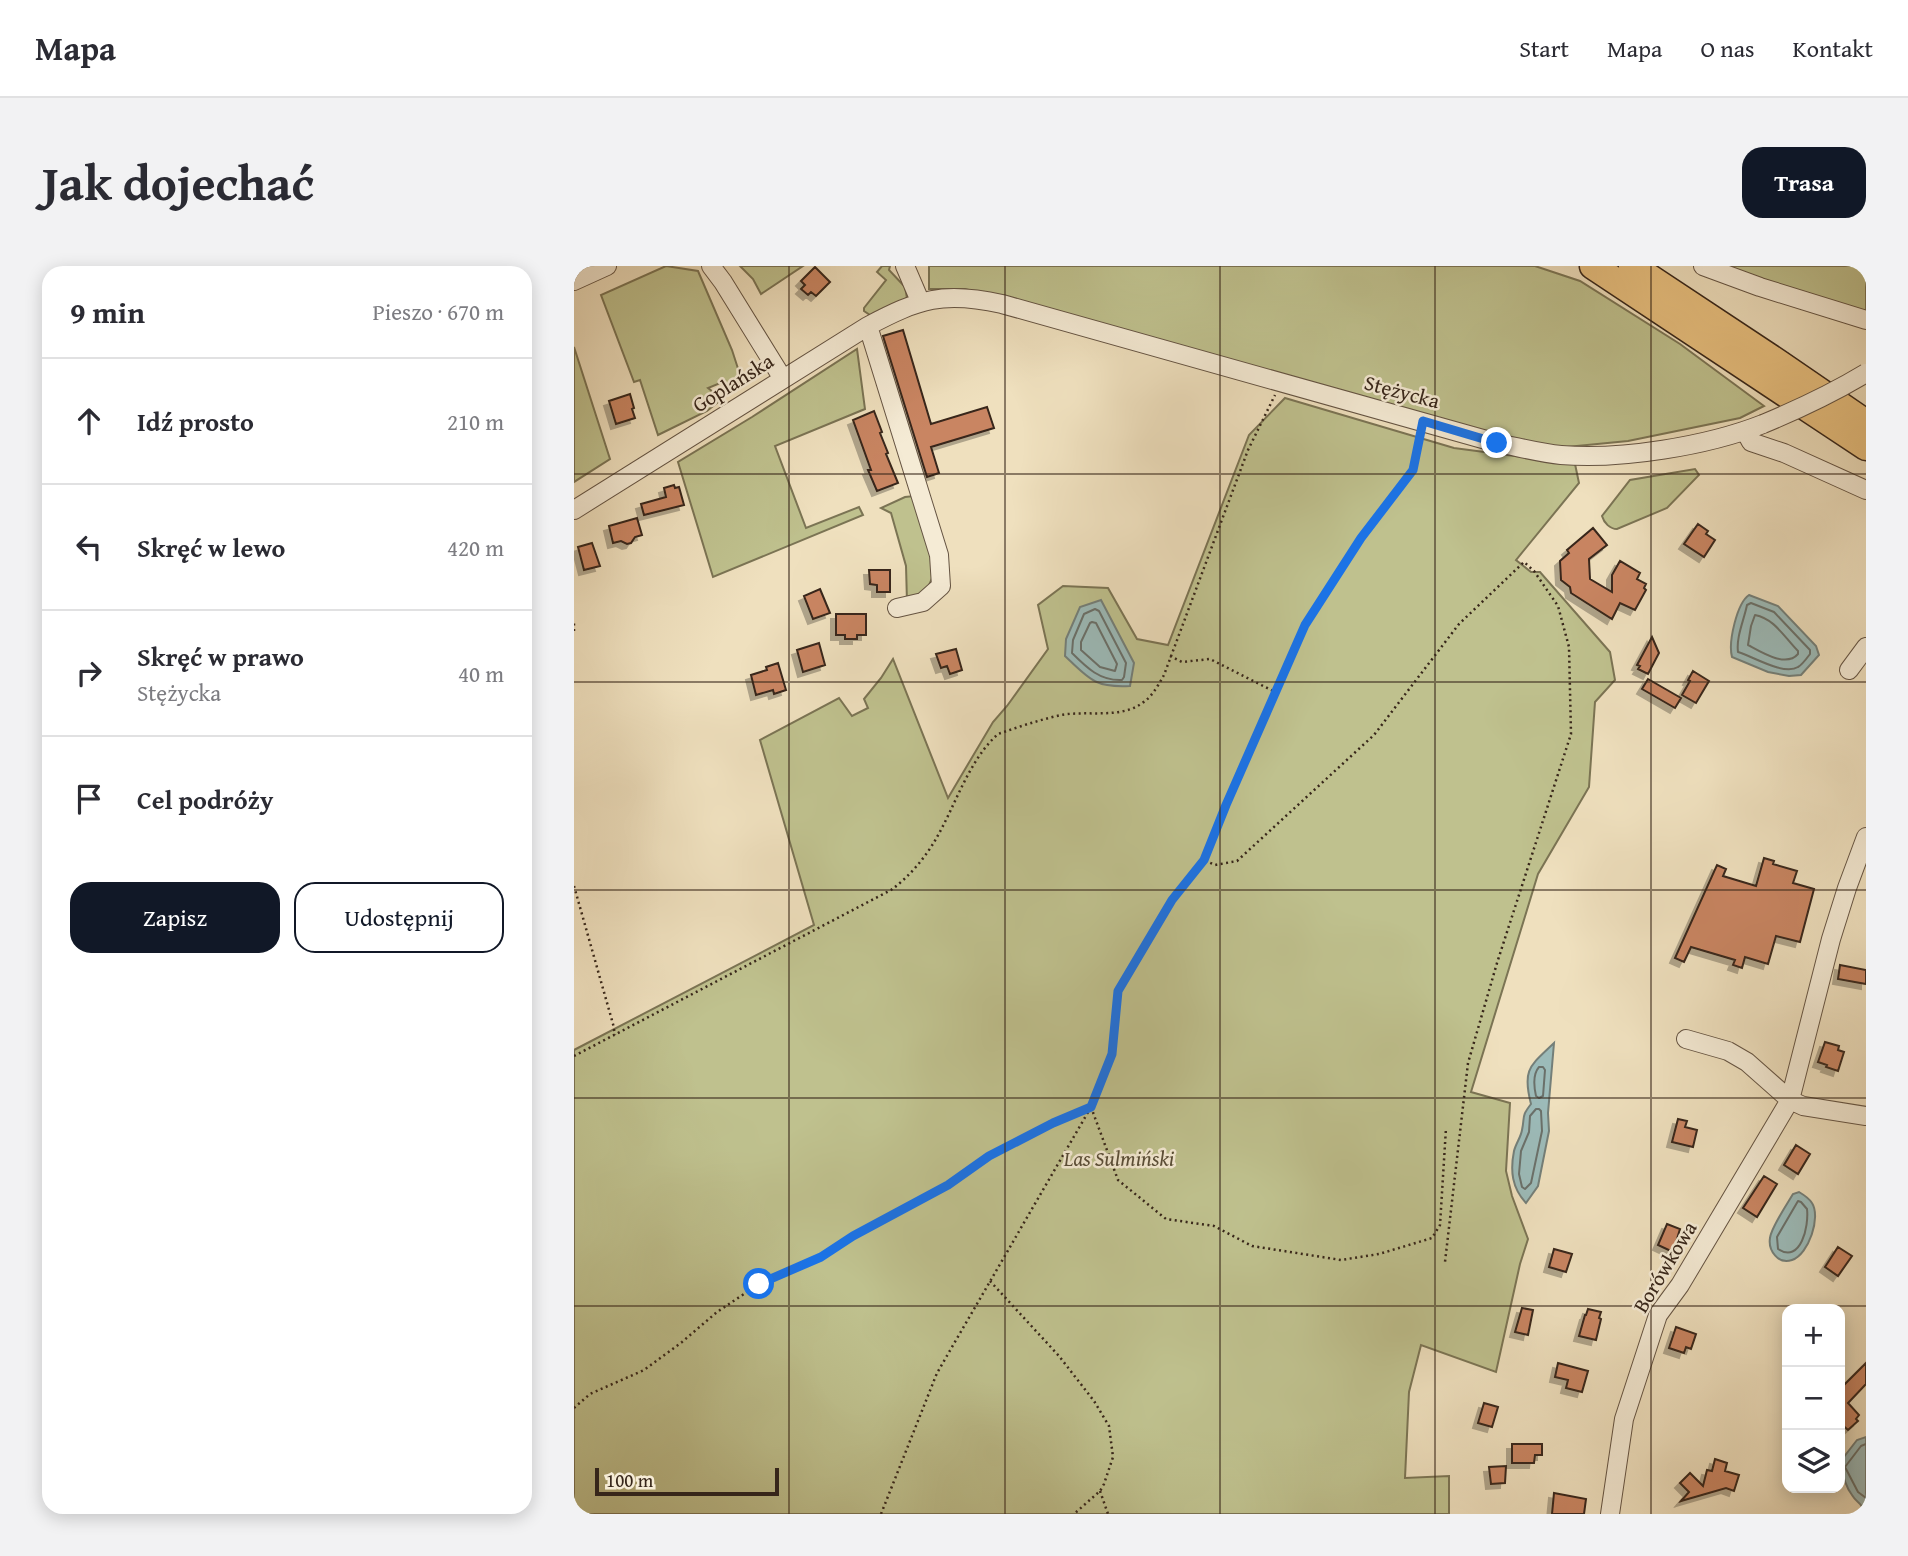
<!DOCTYPE html>
<html lang="pl">
<head>
<meta charset="utf-8">
<style>
  :root { --surface:#fff; --page:#f2f2f3; --text:#2b2b33; --muted:#7c7c81; --line:#e1e1e2; --accent:#111827 }
  body { margin:0; font-family:"Gentium Book Plus",serif; background:var(--page); color:var(--text) }
  .controls { position:absolute; right:21px; bottom:21px; display:grid; overflow:hidden; border-radius:14px; box-shadow:0 4px 18px #0003 }
  .controls button { width:63px; height:63px; display:grid; place-items:center; padding:0; border:0; border-bottom:2px solid var(--line); background:var(--surface); color:var(--text); font:35px sans-serif }
  .scale { position:absolute; left:21px; bottom:18px; width:184px; box-sizing:border-box; padding-left:7px; border:4px solid #37261a; border-top:0; font-size:19px; line-height:24px; white-space:nowrap; color:#37261a; -webkit-text-stroke:5px #f5ebd5; paint-order:stroke }
  .stop { position:absolute; width:21px; height:21px; margin:-16px; border:5px solid #1a73e8; border-radius:50%; background:#fff }
  .stop.end { background:#1a73e8; border-color:#fff; box-shadow:0 2px 7px #0008 }
  .list { margin:0; padding:0; list-style:none }
  h2 { display:flex; justify-content:space-between; align-items:center; height:91px; margin:0; padding:0 28px; font-size:30px }
  h2 small { font-size:23px; font-weight:400; color:var(--muted) }
  .list li { display:grid; grid-template-columns:46px 1fr auto; gap:21px; align-items:center; box-sizing:border-box; height:126px; padding:0 28px; border-top:2px solid var(--line) }
  .list b { display:block; font-size:26px; white-space:nowrap }
  .list p { margin:0; font-size:23px; white-space:nowrap; color:var(--muted) }
  .list em { font-size:23px; font-style:normal; color:var(--muted) }
  .actions { display:flex; gap:14px; padding:21px 28px }
  .actions a { flex:1; padding:16px 0; border:2px solid var(--accent); border-radius:21px; text-align:center; font-size:24px; color:var(--accent) }
  .actions .main { background:var(--accent); color:#fff }
  .icon { flex:none; width:38px; height:38px; fill:none; stroke:currentColor; stroke-width:2; stroke-linecap:round; stroke-linejoin:round }
  .map { position:relative; flex:none; width:1292px; height:1248px; overflow:hidden; border-radius:21px }
  header { display:flex; align-items:center; gap:42px; box-sizing:border-box; height:98px; padding:0 35px; background:var(--surface); border-bottom:2px solid var(--line) }
  header strong { font-size:33px }
  nav { display:flex; gap:38px; margin-inline-start:auto; font-size:24px }
  .intro { display:flex; align-items:center; justify-content:space-between; box-sizing:border-box; height:168px; padding:0 42px }
  h1 { margin:0; font-size:49px }
  .button { padding:18px 32px; border-radius:21px; background:var(--accent); color:#fff; font-size:24px; font-weight:700 }
  main { display:flex; gap:42px; padding:0 42px }
  aside { flex:1; background:var(--surface); border-radius:21px; box-shadow:0 4px 18px #0003 }
  .map>svg:first-child { display:block }
  .green { fill:#bfc18e; stroke:#7b7454; stroke-width:2 }
  .water { fill:#9cbbb9; stroke:#747f79; stroke-width:2 }
  .lines { fill:none; stroke-linecap:round; stroke-linejoin:round }
  .shore { stroke:#6a706a; stroke-width:2 }
  .building { fill:#c98562; stroke:#37261a; stroke-width:2; filter:url(#shadow) }
  .minor-casing { stroke:#655443; stroke-width:20 }
  .highway-casing { stroke:#37261a; stroke-width:29 }
  .path { stroke:#37261a; stroke-width:2.5; stroke-dasharray:2 3.5; stroke-linecap:butt }
  .minor { stroke:#f5ebd5; stroke-width:18 }
  .highway { stroke:#e8c07f; stroke-width:26 }
  .minor-bridge-casing { stroke:#655443; stroke-width:20; stroke-linecap:butt }
  .minor-bridge { stroke:#f5ebd5; stroke-width:18 }
  .route { stroke:#1a73e8; stroke-width:9 }
  .grid { fill:none; stroke:#37261a; stroke-width:2; stroke-opacity:0.55 }
  .labels { text-anchor:middle; stroke-width:5; stroke-linejoin:round; paint-order:stroke }
  .street-label { font-size:21px; fill:#37261a; stroke:#f5ebd5 }
  .park-label { font-size:21px; font-style:italic; fill:#594d37; stroke:#f5ebd5 }
</style>
</head>
<body>
<header>
<strong>Mapa</strong>
<nav><a>Start</a><a>Mapa</a><a>O nas</a><a>Kontakt</a></nav>
</header>
<div class="intro"><h1>Jak dojechać</h1><a class="button">Trasa</a></div>
<main>
<aside>
<h2>9 min<small>Pieszo · 670 m</small></h2>
<ul class="list">
<li><svg class="icon" aria-label="ahead" viewBox="0 0 24 24"><path d="M12 20V5M6 11l6-6 6 6"/></svg><div><b>Idź prosto</b></div><em>210 m</em></li>
<li><svg class="icon" aria-label="left" viewBox="0 0 24 24"><path d="M17 20v-9H6M10 6l-5 5 5 5"/></svg><div><b>Skręć w lewo</b></div><em>420 m</em></li>
<li><svg class="icon" aria-label="right" viewBox="0 0 24 24"><path d="M7 20v-9h11M14 6l5 5-5 5"/></svg><div><b>Skręć w prawo</b><p>Stężycka</p></div><em>40 m</em></li>
<li><svg class="icon" aria-label="arrive" viewBox="0 0 24 24"><path d="M6 21V4h12l-3 4 3 4H6"/></svg><div><b>Cel podróży</b></div></li>
</ul>
<div class="actions"><a class="main">Zapisz</a><a>Udostępnij</a></div>
</aside>
<div class="map">
<svg width="1292" height="1248" viewBox="0 0 1292 1248">
  <defs>
    <filter id="shadow"><feDropShadow dx="-5" dy="5" stdDeviation="0" flood-color="#0004"/></filter>
  </defs>
  <rect width="100%" height="100%" fill="#efe0be"/>
  <filter id="stains"><feTurbulence type="fractalNoise" baseFrequency=".00286" numOctaves="4"/><feColorMatrix values="0 0 0 0 .2 0 0 0 0 .09 0 0 0 0 .02 0 0 0 .5 -.17"/></filter>
  <radialGradient id="worn" r=".72"><stop offset=".6" stop-color="#630" stop-opacity="0"/><stop offset="1" stop-color="#630" stop-opacity=".3"/></radialGradient>
  <path class="green" d="M92 0 124 5 158 84 169 118 155 128 150 124 151 115 134 122 148 133 133 145 84 169 66 114 60 116 27 29Z
    M166 0H229L187 28 179 13Z
    M308 0H316L315 4 331 21 333 32 301 49H296L290 45V42L312 14 303 6Z
    M355 0H961L1006 15 1106 78 1190 140 1166 152 1054 175 972 183 431 33 391 23H355Z
    M1141 0H1292V49Z
    M0 81 36 193 0 216Z
    M283 83 291 143 201 180 232 262 285 241 289 249 139 311 104 196 178 151Z
    M711 132 880 182 1001 198 1005 217 942 294 957 306H966L1036 386 1041 414 1021 436 1015 521 964 608 897 826 936 837 932 905 938 930 954 973 946 998 922 1106 847 1079 835 1126 831 1212 875 1210V1248H0V784L240 659 186 474 265 432 278 450 294 442 290 433 307 412 319 393 374 532 419 456 433 440 474 383 464 339 489 320 534 322 563 373 594 379 675 169Z
    M1121 203 1125 209 1093 242 1043 263C1036 263 1030 257 1028 250L1056 214Z
    M340 230 358 291 359 310 353 324 333 336 332 300 317 247 307 242 331 231Z"/>
  <path class="water" d="M1175 329 1204 340 1242 380 1245 389 1227 409 1215 410 1194 406 1158 391C1154 376 1163 337 1175 329Z
    M527 334 560 397 556 420C521 422 515 413 491 390L492 373 506 341Z
    M980 777 974 847 975 865 964 920 952 937C938 922 936 905 940 885 942 877 947 871 948 864 951 850 947 851 957 838 948 803 956 800 980 777Z
    M1225 926C1230 929 1235 932 1238 937 1247 951 1235 988 1218 994 1204 999 1194 984 1196 972 1197 962 1213 938 1219 928Z
    M1292 1171V1248H1290C1287 1234 1284 1239 1278 1229 1271 1220 1268 1207 1266 1196L1283 1174Z"/>
  <g class="lines">
    <path class="shore" d="M1177 337 1200 346 1236 384V388C1233 392 1228 399 1224 401 1210 410 1178 390 1164 386 1162 371 1170 354 1173 339Z
      M521 343 525 345 552 397 550 411 548 414C526 415 513 402 498 387L499 374 510 348Z
      M1181 349C1201 353 1210 371 1224 385V388C1212 402 1187 386 1174 379L1177 360Z
      M518 356 522 357 543 398 541 405 526 401 507 384V376L516 357Z
      M965 801H969L971 804 969 830 965 832 962 830C960 821 958 809 965 801Z
      M962 843H965L967 845 968 865 957 917 951 923 948 921 945 908 947 885 955 866 956 850Z
      M1224 935 1227 936 1233 943C1235 960 1227 998 1204 983L1203 971Z
      M1292 1178 1287 1180 1271 1201 1284 1226 1292 1232"/>
  </g>
  <path class="building" d="M241 1 256 16 242 30 237 26 234 29 227 23 231 19 227 15Z
    M329 64 357 158 413 141 420 162 357 181 365 207 353 211 309 70Z
    M56 128 60 142 58 143 61 152 42 158 35 135Z
    M300 145 308 166 306 167 314 187 312 188 324 217 303 225 294 204H297L279 154Z
    M100 219 101 222 105 221 110 239 70 249 67 238 92 231 90 222Z
    M63 252 68 269 61 271 57 277 53 278 47 275 39 277 35 260Z
    M1124 258 1134 265 1132 268 1141 274 1130 291 1110 278Z
    M1019 262 1033 279 1015 293 1016 313 1038 326V309L1046 295 1066 307 1063 313 1072 318 1070 322 1072 324 1061 344 1046 337 1038 353 997 327 996 321 987 314 986 295 995 287 993 284Z
    M18 277 26 300 10 304 4 281Z
    M295 304H316V326H303V319L296 318Z
    M246 323 256 347 239 353 230 330Z
    M262 348H292V369H283V373H271V369H262Z
    M1078 371 1085 387 1074 408 1064 403 1066 400 1063 399Z
    M245 377 251 399 229 406 223 384Z
    M382 383 388 404 376 408 373 400 367 402 362 388Z
    M204 397 212 424 200 428 199 424 182 429 177 409 193 404 192 401Z
    M1119 405 1135 415 1122 437 1108 429 1116 415 1114 414Z
    M1074 413 1107 432 1101 442 1068 423Z
    M1190 592 1200 595 1199 598 1223 605 1219 617 1240 623 1226 676 1202 670 1194 698 1171 691 1168 702 1159 699 1161 694 1117 681 1110 696 1101 692 1143 599 1152 603 1149 610 1182 620Z
    M1266 699 1292 704V718L1264 713Z
    M1251 776 1265 780 1264 784 1270 786 1264 805 1252 801 1253 799 1244 796Z
    M1104 853 1113 855 1111 861 1123 864 1119 881 1098 876Z
    M1222 879 1236 888 1224 908 1210 899Z
    M1190 910 1203 918 1183 951 1169 942Z
    M1093 958 1106 963 1099 986 1084 979Z
    M1264 981 1278 990 1264 1010 1251 1001Z
    M980 983 998 988 992 1006 975 1001Z
    M948 1042 959 1044 954 1069 941 1066Z
    M1014 1043 1027 1046 1025 1052 1027 1053 1022 1074 1005 1070 1011 1049H1012Z
    M1102 1061 1122 1068 1117 1083 1112 1081 1110 1087 1095 1082Z
    M984 1097 1014 1105 1008 1126 992 1122 994 1114 981 1111Z
    M1292 1097V1118L1274 1137 1285 1149 1282 1153 1284 1155 1274 1164 1266 1157V1123Z
    M910 1137 924 1141 918 1161 904 1157Z
    M938 1178H968V1189H961L960 1197H938Z
    M1141 1193 1153 1197 1151 1205 1165 1209 1160 1225 1152 1222 1107 1235 1115 1226 1106 1217 1116 1207 1129 1220 1133 1204 1138 1205Z
    M932 1200 931 1217 917 1218 915 1201Z
    M980 1227 1012 1233 1010 1248H978Z"/>
  <g class="lines">
    <defs>
      <path id="minor" d="M137 0 149 16 209 113
        M331 0 346 35
        M1129 0 1186 21 1292 54
        M0 15 33 0
        M294 60 365 289 367 320 349 336 323 342
        M1171 165 1177 176 1210 187 1292 224
        M0 244 294 60C345 33 369 25 428 38L923 177C944 181 966 187 987 189 1047 194 1133 180 1189 158
        M1275 404 1292 381
        M1112 773 1154 785 1173 796 1216 834 1229 840 1292 850
        M1036 1248 1050 1153 1084 1049 1106 1019 1216 834 1257 673 1273 622 1292 571"/>
      <path id="highway" d="M1019 0 1292 181
        M1058 0 1206 98 1292 157"/>
    </defs>
    <use href="#minor" class="minor-casing"/>
    <use href="#highway" class="highway-casing"/>
    <path class="path" d="M0 365V355
      M596 390 608 396 636 393 701 426
      M630 594 652 539 731 359 787 272 839 204 846 170
      M0 620 39 758 41 769
      M0 790 317 624C335 611 352 591 363 571 382 538 395 494 424 468 444 461 465 454 487 449 514 444 548 454 571 435 579 429 585 418 590 409L674 184 701 129
      M517 841 544 914 592 953 640 960 678 980 767 994 805 988 858 972 866 959 872 862
      M416 1015 485 1090 520 1135 535 1160 539 1191 530 1218 526 1225 500 1248
      M0 1142 16 1128 70 1104 108 1076 143 1046 185 1018 247 991 279 970 374 919 415 890 479 857 517 841 538 788 544 725 598 634 630 594 641 599 663 595 800 469 885 358 950 296 960 305 984 340 995 381 997 468 923 697 894 797 871 996
      M526 1225 534 1248
      M307 1248 363 1107 517 841"/>
    <use href="#minor" class="minor"/>
    <use href="#highway" class="highway"/>
    <defs>
      <path id="minor-bridge" d="M1189 158C1225 143 1259 127 1292 107"/>
    </defs>
    <use href="#minor-bridge" class="minor-bridge-casing"/>
    <use href="#minor-bridge" class="minor-bridge"/>
  </g>
  <g class="lines">
    <path class="route" d="M185 1018 247 991 279 970 374 919 415 890 479 857 517 841 538 788 544 725 598 634 630 594 652 539 731 359 787 272 839 204 849 155 923 177"/>
  </g>
  <path class="grid" d="M215 0V1248M431 0V1248M646 0V1248M861 0V1248M1077 0V1248M0 208H1292M0 416H1292M0 624H1292M0 832H1292M0 1040H1292"/>
  <g class="labels">
    <g class="street-label">
      <text transform="translate(159 117) rotate(-32)" y="7">Goplańska</text>
      <text transform="translate(828 126) rotate(15)" y="7">Stężycka</text>
      <text transform="translate(1091 1001) rotate(-59)" y="7">Borówkowa</text>
    </g>
    <g class="park-label">
      <text x="545" y="900">Las Sulmiński</text>
    </g>
  </g>
  <rect width="100%" height="100%" filter="url(#stains)"/>
  <rect width="100%" height="100%" fill="url(#worn)"/>
</svg>
<div class="controls">
<button>+</button>
<button>−</button>
<button><svg class="icon" aria-label="layers" viewBox="0 0 24 24"><path d="M12 4l9 5-9 5-9-5zM3 14l9 5 9-5"/></svg></button>
</div>
<div class="scale">100 m</div>
<div class="stop" style="left:185px;top:1018px"></div>
<div class="stop end" style="left:923px;top:177px"></div>
</div>
</main>
</body>
</html>
